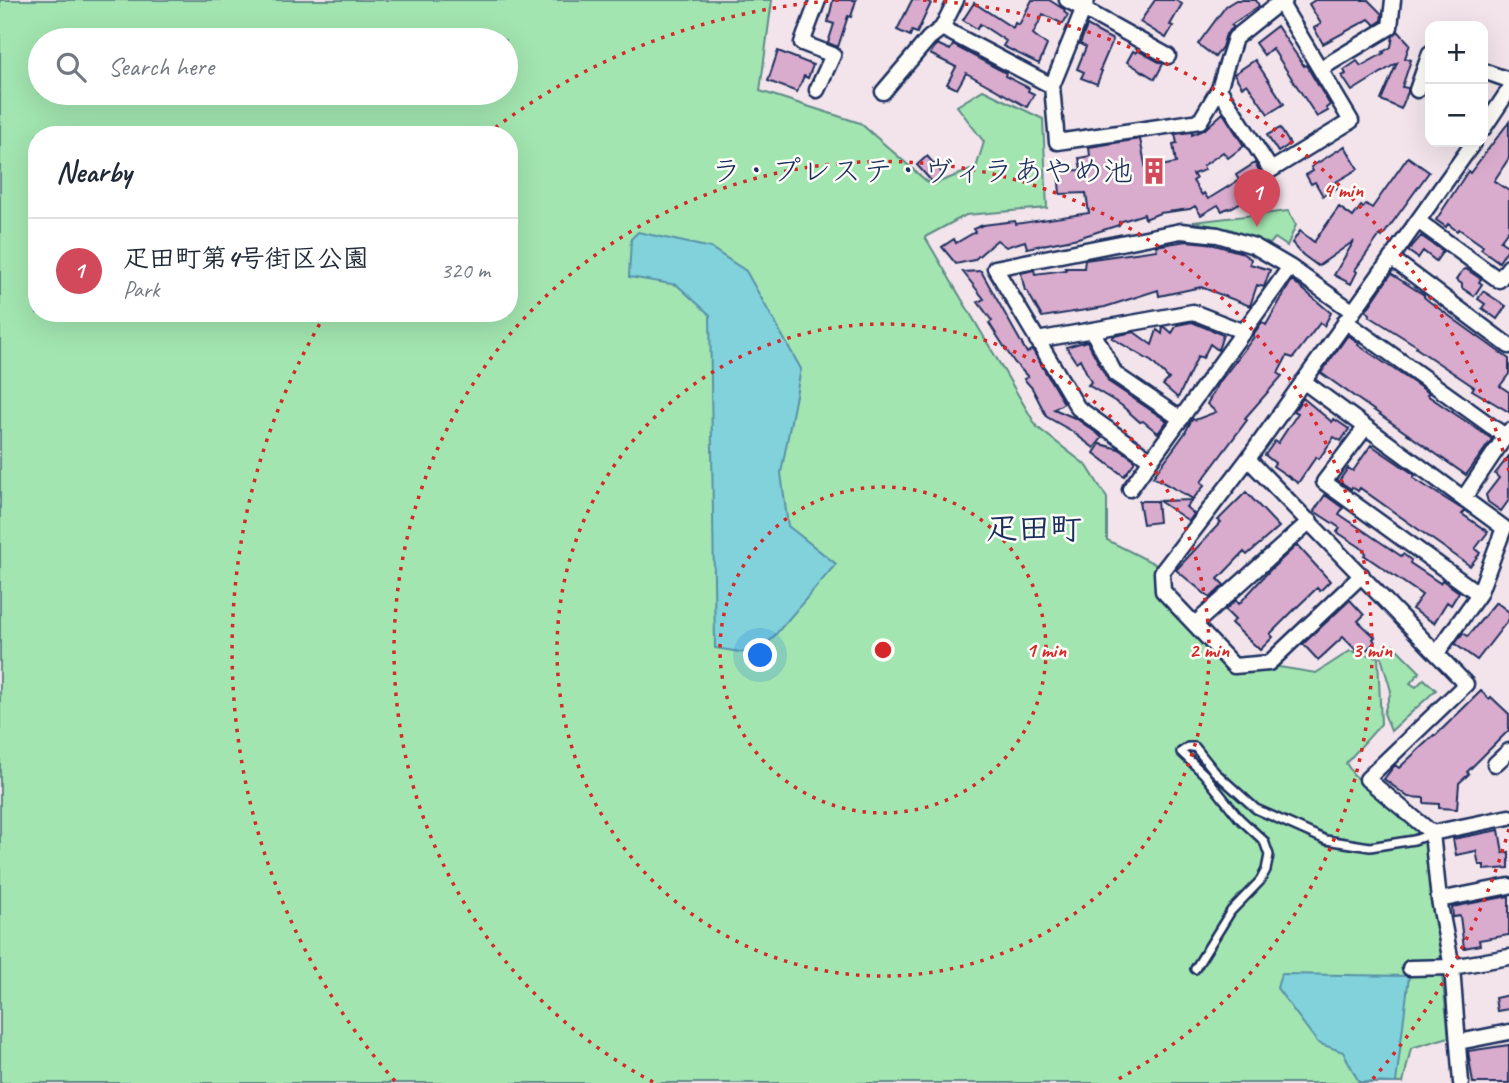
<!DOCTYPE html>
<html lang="en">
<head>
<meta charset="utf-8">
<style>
  :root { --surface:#fff; --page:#f6f6f7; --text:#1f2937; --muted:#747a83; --line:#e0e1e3; --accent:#d1495b }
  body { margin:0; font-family:Caveat,"Klee One",sans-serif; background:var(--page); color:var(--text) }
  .controls { position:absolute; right:21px; top:21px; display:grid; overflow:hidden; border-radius:14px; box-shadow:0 7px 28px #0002 }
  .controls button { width:63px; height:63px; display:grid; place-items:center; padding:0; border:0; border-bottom:2px solid var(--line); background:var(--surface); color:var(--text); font:35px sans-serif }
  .you { position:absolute; left:761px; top:656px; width:24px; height:24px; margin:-18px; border:5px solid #fff; border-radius:50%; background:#1a73e8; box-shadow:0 0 0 10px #1a73e833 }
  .badge { display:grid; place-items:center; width:46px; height:46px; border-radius:50%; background:var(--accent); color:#fff; font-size:23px; font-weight:700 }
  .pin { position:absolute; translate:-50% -58px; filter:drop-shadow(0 2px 4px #0008) }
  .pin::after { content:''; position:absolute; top:37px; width:24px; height:21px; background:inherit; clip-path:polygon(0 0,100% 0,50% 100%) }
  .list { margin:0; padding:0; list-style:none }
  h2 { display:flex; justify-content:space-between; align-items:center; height:91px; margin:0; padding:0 28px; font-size:30px }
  h2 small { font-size:23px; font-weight:400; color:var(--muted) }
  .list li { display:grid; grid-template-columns:46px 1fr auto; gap:21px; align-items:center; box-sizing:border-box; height:105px; padding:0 28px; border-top:2px solid var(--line) }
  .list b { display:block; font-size:26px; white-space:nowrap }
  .list p { margin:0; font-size:23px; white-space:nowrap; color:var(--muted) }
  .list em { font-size:23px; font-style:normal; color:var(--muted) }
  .icon { flex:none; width:38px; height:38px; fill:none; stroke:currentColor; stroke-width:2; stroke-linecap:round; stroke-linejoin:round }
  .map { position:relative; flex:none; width:1509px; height:1083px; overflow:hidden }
  .search { position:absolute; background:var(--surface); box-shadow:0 7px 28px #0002; left:28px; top:28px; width:490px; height:77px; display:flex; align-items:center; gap:18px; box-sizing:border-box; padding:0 24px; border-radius:38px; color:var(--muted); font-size:26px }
  .panel { position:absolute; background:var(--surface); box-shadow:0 7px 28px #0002; left:28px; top:126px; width:490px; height:196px; border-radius:28px }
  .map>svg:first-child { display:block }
  .green { fill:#a2e5b0; stroke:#5e8a87; stroke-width:2; fill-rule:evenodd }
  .water { fill:#81d2da; stroke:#5891a8; stroke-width:2 }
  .building { fill:#d9abcd; stroke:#1b2f5e; stroke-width:2 }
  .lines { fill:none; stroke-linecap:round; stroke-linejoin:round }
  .service-casing { stroke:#1b2f5e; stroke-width:12 }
  .minor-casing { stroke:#1b2f5e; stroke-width:19 }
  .service { stroke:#fdfcf7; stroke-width:7 }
  .minor { stroke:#fdfcf7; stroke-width:14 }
  .ring { fill:none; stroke:#d62828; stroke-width:3.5; stroke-dasharray:3.5 7 }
  .labels { text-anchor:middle; stroke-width:5; stroke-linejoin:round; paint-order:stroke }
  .poi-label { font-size:30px; fill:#1b2f5e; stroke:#fdfcf7; text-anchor:end }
  .neighbourhood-label { font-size:32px; font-weight:bold; fill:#1b2f5e; stroke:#fdfcf7 }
  .centre { fill:#d62828; stroke:#fdfcf7; stroke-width:3.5 }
  .ring-label { font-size:21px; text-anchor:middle; font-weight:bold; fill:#d62828; stroke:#fdfcf7; stroke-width:5; stroke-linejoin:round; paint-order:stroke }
</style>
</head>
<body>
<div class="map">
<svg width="1509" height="1083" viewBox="0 0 1509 1083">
  <rect width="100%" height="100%" fill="#f2e4ea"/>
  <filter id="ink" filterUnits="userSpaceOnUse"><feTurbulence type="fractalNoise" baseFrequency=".0143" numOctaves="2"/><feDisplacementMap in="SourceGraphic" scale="14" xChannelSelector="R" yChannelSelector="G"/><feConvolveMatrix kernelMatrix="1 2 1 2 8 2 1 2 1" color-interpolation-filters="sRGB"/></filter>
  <g filter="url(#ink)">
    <path class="green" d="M0 0H772L760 91 860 123 931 185 976 168 984 142 957 106 983 90 1043 119 1047 208 966 215 925 237 1037 427 1087 466 1107 498V540L1155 564 1160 597 1196 633 1226 670 1279 667 1316 673 1350 651 1378 657 1381 724 1346 763 1353 774 1426 836 1436 924 1442 957H1440L1449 1037 1411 1048 1403 1083H0ZM40 40H506V93H40ZM37 135H509V313H37Z
      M1288 211 1296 225 1287 246 1275 238 1270 244 1230 229 1193 222Z
      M1393 645 1420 672 1410 683 1416 687 1424 679 1436 690 1391 731 1384 713 1391 691 1381 657Z"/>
    <path class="water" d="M638 232 711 248 746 271 801 369 781 473 788 526 836 564 758 655 715 648 710 315 677 285 629 277 631 239Z
      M1281 974 1409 976 1396 1083 1359 1082 1343 1052 1318 1043 1277 988Z"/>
    <path class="building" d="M833 0H856L851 17 848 16 838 47 828 43 834 24 828 22Z
      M912 0H924L931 3 917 33 912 31 910 36 897 30Z
      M1032 0H1049L1065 10 1064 12 1068 15 1063 24 1043 14 1033 34 1047 45 1039 64 1003 46 1006 41 980 24 977 29 963 20 974 3 1013 28 1015 23 1019 25Z
      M1155 0H1175L1182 4 1170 25 1173 26 1166 38 1140 22Z
      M1236 0H1256L1259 6 1231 25 1234 27 1226 34 1222 47 1215 57 1198 44 1226 6Z
      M1315 0H1368L1382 14 1381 21 1375 25 1369 19 1323 44 1314 28 1321 24 1309 4Z
      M1087 26 1113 40 1100 70 1102 71 1097 84 1081 78 1084 72 1077 69 1086 47 1080 44Z
      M1277 26 1304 66 1306 65 1330 105 1326 108 1328 111 1317 117 1272 48 1264 55 1255 43Z
      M1398 31 1410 44 1405 58 1411 60 1402 87 1408 88V92L1401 109 1381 100 1397 63 1352 91 1342 76 1346 74 1344 70 1357 61 1361 66 1384 53 1383 52 1391 47 1393 36Z
      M937 44 950 50 953 45 1006 73 1005 76 1029 88 1028 91 1034 94 1027 107 966 73 957 89 947 84 956 67 930 54Z
      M1137 50 1163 64 1155 79 1127 62 1133 51 1136 53Z
      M778 51 813 65 808 78 804 76 797 92 768 81Z
      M1255 60 1284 104 1268 114 1247 84 1242 87 1234 74Z
      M1223 113 1244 146 1228 158 1223 152 1203 166 1205 170 1193 174 1196 179 1193 181 1202 195 1204 193 1208 199 1239 180 1236 175 1255 163 1274 196 1257 205 1252 196 1229 209 1228 208 1222 211 1218 205 1201 215 1195 206 1190 209 1160 213 1145 219 1144 214 1119 222V225L1078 238 1027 248 1025 241 1006 247 997 240 974 260 956 264 942 247 954 239 956 243 975 232 973 229 983 225 1015 221 1016 224 1089 213 1086 193 1060 194 1058 171 1081 170 1079 158 1090 156 1089 147 1140 139 1146 169 1176 163 1173 144 1177 143 1175 134 1192 132V135L1205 129Z
      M1509 122V158L1494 181 1509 191V229L1500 241 1509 247 1499 262 1481 249 1483 246 1459 229 1457 231 1448 224 1446 227 1436 220 1468 171 1470 173Z
      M1280 128 1290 144 1278 152 1267 135Z
      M1345 146 1358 169 1334 183 1337 188 1323 196 1315 182 1311 184 1306 175 1313 171 1311 167Z
      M927 156 944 175 934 184 917 165Z
      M1408 157 1429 172 1382 237 1380 235 1355 270 1357 272 1351 284 1334 275 1354 241 1318 266 1303 255 1292 243 1300 231 1314 242 1339 207 1353 217 1361 206 1363 208 1366 204 1372 208Z
      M1421 236 1443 251 1436 261 1423 251 1418 258 1408 251Z
      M1186 241 1207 243 1240 252 1251 259 1250 264 1270 270 1264 287 1257 285 1250 306 1201 287 1159 296 1158 290 1105 307 1042 317 1027 291H1025L1021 273 1034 270 1035 274 1066 270 1065 268H1084L1085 260 1157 250 1156 246Z
      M1466 269 1481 279 1479 282 1482 284 1474 296 1462 288V284L1456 280 1463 270Z
      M981 271 1027 353 1032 349 1059 395 1064 403 1054 409 1077 419 1098 434 1102 438 1094 448 1070 430 1047 417 1032 388 1024 379 1028 377 1014 362 989 323 992 321 978 302 984 299 963 272Z
      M1391 274 1424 295V297L1430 302 1509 359V374L1500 386 1509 392V412L1472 390 1474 387 1416 348 1417 346 1369 316 1370 314 1366 311Z
      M1292 280 1331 313 1324 326 1320 323 1293 358 1287 356 1278 373 1282 376 1245 418 1247 420 1201 482 1205 485 1193 499 1153 477 1185 433 1192 419 1195 420 1216 412 1207 404 1218 384 1254 337 1253 335 1262 322 1266 325Z
      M1483 291 1506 306 1497 319 1482 308 1485 304 1478 299Z
      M1192 322 1223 335 1218 350 1210 344 1203 358 1198 356 1178 398 1163 385 1169 379 1152 362 1112 338 1114 336 1134 332 1152 345 1157 330 1162 334 1163 327H1165L1172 333 1177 325Z
      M1348 335 1359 343 1358 345 1429 393 1427 395 1492 439 1466 475 1321 373Z
      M1087 341 1109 382 1167 421 1158 433 1143 421 1140 422 1121 405 1088 385 1091 382 1080 359 1076 362 1066 347Z
      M1303 398 1332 422 1334 419 1349 429 1341 441 1334 437 1319 459 1316 457 1298 483 1273 466 1275 463 1265 455 1275 441 1278 443 1298 413 1294 411Z
      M1100 444 1119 449 1134 459V463L1124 476 1094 453Z
      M1371 445 1415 475 1413 478 1465 511 1462 514 1488 532 1475 549 1480 553 1470 566 1360 488 1358 491 1352 487 1351 489 1339 481 1348 468 1353 471Z
      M1509 456V500L1501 511 1488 502 1486 495 1499 478 1495 474Z
      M1246 492 1279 527 1247 555 1244 552 1218 579 1224 585 1210 598 1176 570 1221 522 1218 520Z
      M1325 495 1343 508 1339 514 1401 556 1403 554 1411 560 1410 563 1440 583 1442 580 1459 592 1451 605 1447 602 1434 623 1412 609 1422 595 1364 555 1366 553 1360 547 1337 532 1340 528 1314 511Z
      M1192 500 1186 507 1194 514 1189 521 1159 501Z
      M1139 501H1157L1159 522 1143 524Z
      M1297 545 1330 581 1320 591 1317 588 1292 612 1270 634 1273 637 1260 650 1231 623 1235 620 1225 610 1236 600 1239 604 1269 571Z
      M1350 600 1364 615 1358 621 1375 637 1373 639 1375 642 1361 655 1343 637 1318 660 1303 644Z
      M1496 602 1509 612V619L1477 660 1455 644 1463 633 1468 636Z
      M1481 691 1489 699 1491 697 1509 714V730L1467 772 1469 774 1459 783 1457 809 1439 808V804L1424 803V798L1408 797 1384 779 1395 765 1399 768 1434 735 1435 736Z
      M1499 830 1503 853 1509 852V868L1484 870V865H1479L1476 851 1456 855 1453 839Z
      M1509 896V935L1479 940 1480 945 1464 948 1460 916 1453 917 1452 907Z
      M1509 995V1009L1497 1011 1495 998Z
      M1509 1045V1083H1473L1468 1051Z"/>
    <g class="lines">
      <defs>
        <path id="service" d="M1195 969 1231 911 1260 881 1266 870 1269 855 1264 841 1239 818 1204 774 1181 752 1188 747H1195L1215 772 1256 809 1326 840 1370 847 1414 840 1431 834"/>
        <path id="minor" d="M1067 0 1168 56
          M1087 0 1052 86 1057 142 1200 121 1219 89
          M1280 2 1351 121 1271 170 1219 89 1235 38 1280 2 1285 0
          M942 28 1052 86
          M1320 69 1390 27 1393 0
          M1483 71 1509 80
          M817 90 833 55 802 43 818 0
          M1417 90 1430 53
          M883 92 929 38 942 28 956 0
          M1483 129 1509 90
          M1418 221 1499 280 1509 267
          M1391 258 1509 346
          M1345 321 1505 436
          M1092 330 1115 374 1181 419
          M1037 340 1193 312 1244 332
          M1303 381 1504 528 1479 594 1437 653
          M1365 428 1324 482 1479 594
          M1248 459 1466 684 1367 779 1432 833 1439 900 1452 967 1461 1083
          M1151 460 1078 408 995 268 1181 231 1218 235 1254 246 1290 267 1352 311
          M1130 489 1290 267
          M1463 499 1509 431
          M1362 575 1269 663 1234 666 1163 591 1162 572 1248 459 1474 142
          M1195 624 1310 521
          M1495 764 1509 751
          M1432 833 1509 817
          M1439 900 1509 886
          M1410 968 1452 967 1509 957
          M1459 1042 1509 1032"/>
      </defs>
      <use href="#service" class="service-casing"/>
      <use href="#minor" class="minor-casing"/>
      <use href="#service" class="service"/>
      <use href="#minor" class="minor"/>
    </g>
  </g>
  <g class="ring">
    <circle cx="883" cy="650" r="163"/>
    <circle cx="883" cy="650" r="326"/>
    <path d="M653 1082A489 489 0 1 1 1113 1082"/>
    <path d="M1509 829A651 651 0 0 1 1371 1081M395 1081A651 651 0 0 1 325 315M487 134A651 651 0 0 1 843 0M923 0A651 651 0 0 1 1509 471"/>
  </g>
  <defs>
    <symbol id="building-bare" viewBox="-9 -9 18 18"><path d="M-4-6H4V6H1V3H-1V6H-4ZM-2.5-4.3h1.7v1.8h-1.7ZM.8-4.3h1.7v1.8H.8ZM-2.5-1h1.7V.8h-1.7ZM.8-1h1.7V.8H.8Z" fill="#d1495b" stroke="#fdfcf7" stroke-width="2.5" paint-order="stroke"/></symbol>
  </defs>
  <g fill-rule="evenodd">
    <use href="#building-bare" x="1135" y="152" width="38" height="38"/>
  </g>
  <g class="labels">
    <g class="poi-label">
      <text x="1133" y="181">ラ・プレステ・ヴィラあやめ池</text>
    </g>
    <g class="neighbourhood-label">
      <text x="1034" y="539">疋田町</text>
    </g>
  </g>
  <circle cx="883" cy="650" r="10" class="centre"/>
  <g class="ring-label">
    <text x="1343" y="197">4 min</text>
    <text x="1046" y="657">1 min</text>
    <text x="1209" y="657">2 min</text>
    <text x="1372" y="657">3 min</text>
  </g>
</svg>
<div class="controls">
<button>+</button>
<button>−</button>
</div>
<div class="you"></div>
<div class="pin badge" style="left:1257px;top:227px">1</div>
<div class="search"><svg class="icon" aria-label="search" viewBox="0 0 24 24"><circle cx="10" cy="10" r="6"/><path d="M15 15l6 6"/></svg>Search here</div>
<section class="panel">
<h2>Nearby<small></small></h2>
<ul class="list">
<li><span class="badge">1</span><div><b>疋田町第4号街区公園</b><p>Park</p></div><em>320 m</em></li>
</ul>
</section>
</div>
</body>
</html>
